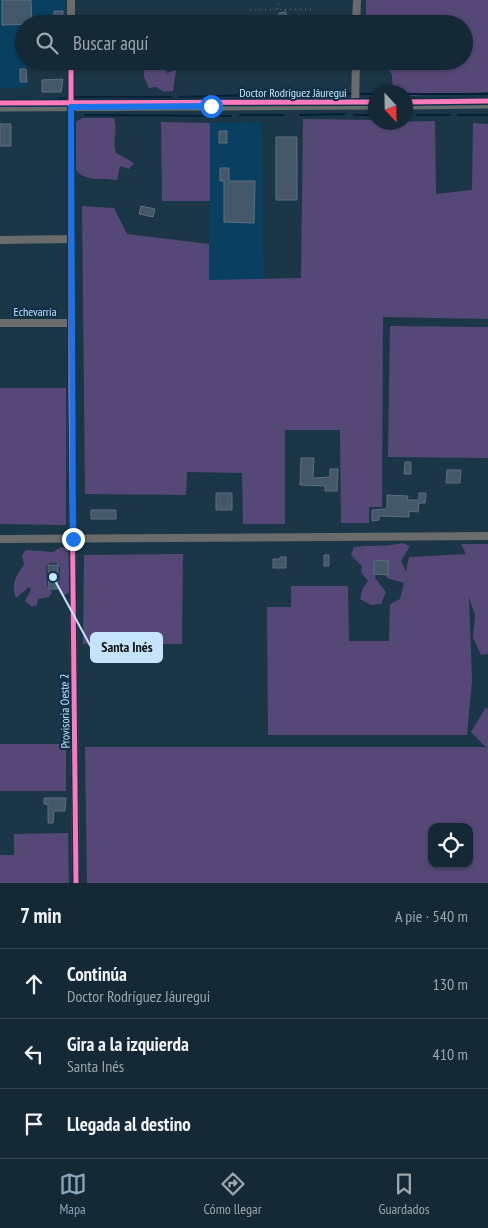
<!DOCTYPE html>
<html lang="es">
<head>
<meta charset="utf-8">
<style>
  :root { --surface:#142835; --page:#1d303d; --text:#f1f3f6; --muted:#9da6ad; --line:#334450; --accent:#8aa6bc }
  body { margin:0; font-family:"PT Sans Narrow",sans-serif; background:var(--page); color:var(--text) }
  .controls { position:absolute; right:15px; bottom:15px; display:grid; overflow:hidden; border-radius:10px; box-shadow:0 1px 4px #0004 }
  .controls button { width:45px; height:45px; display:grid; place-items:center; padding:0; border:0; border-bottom:1px solid var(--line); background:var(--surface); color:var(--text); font:25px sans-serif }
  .compass { position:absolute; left:368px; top:85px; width:45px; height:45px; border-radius:50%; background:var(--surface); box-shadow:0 1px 4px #0004; rotate:158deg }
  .stop { position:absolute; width:15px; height:15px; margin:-11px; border:4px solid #1a73e8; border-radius:50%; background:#fff }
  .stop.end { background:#1a73e8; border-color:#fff; box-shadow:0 1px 5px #0008 }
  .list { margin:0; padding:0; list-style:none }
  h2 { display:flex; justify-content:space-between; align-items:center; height:65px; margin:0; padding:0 20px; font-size:21px }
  h2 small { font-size:16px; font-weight:400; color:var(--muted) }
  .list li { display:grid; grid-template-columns:32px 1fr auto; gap:15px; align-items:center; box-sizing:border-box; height:70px; padding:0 20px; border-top:1px solid var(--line) }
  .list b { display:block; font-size:19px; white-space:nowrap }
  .list p { margin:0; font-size:16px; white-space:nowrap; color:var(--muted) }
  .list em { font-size:16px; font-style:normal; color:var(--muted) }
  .icon { flex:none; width:28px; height:28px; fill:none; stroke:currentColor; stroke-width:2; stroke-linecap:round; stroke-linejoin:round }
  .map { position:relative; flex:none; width:488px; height:883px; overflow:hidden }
  .search { position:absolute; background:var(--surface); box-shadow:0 1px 4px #0004; left:15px; right:15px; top:15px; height:55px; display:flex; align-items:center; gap:12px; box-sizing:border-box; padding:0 18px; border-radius:28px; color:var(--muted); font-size:19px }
  .sheet { height:275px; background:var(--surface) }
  nav { display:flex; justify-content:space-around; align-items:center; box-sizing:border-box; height:70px; border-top:1px solid var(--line); background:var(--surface); font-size:14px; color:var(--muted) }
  nav a { display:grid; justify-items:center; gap:2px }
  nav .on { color:var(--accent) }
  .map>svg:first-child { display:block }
  .built { fill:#094061 }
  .green { fill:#564876; fill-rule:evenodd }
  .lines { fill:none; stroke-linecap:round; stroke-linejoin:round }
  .stream { stroke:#022036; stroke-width:2 }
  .building { fill:#45586a; stroke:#5d6f82 }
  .path { stroke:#6e7275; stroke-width:1; stroke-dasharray:1 4; stroke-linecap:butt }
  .minor { stroke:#6a6b6b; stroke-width:8 }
  .major { stroke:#656c6e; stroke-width:9 }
  .cycleway-casing { stroke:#0f3047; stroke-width:8 }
  .cycleway { stroke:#fd7abc; stroke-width:5 }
  .route { stroke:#1a73e8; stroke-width:6 }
  .labels { text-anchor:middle; stroke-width:4.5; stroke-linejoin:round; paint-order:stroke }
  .street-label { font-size:12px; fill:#c5e3fb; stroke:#0f3047 }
  .leader { fill:none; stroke:#c5e3fb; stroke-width:2 }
  .callout-dot { fill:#c5e3fb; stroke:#0f3047; stroke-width:2 }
  .callout { fill:#c5e3fb; stroke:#c5e3fb; stroke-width:2 }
  .callout-label { font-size:14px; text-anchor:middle; font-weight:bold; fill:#111 }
</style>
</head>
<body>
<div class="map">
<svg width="488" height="883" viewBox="0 0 488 883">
  <rect width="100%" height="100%" fill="#1b3647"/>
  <path class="built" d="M0 0H65V24H24L27 87 0 88Z
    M262 122 263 280H209L210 123Z"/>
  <path class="green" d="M366 0H488V92L409 96 406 95V92H393L392 75 384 61H464V24H370L366 19Z
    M144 61 162 62 167 73 176 70 173 91 164 92 156 87 149 88 144 77Z
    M82 118H114C118 130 112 140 116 153L134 163 129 169 120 166 117 180C103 178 85 182 76 170V122Z
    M303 119 375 120 376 122 435 121 436 194 472 190 473 123 488 124V319L383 317 382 507H369V523H341L340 430H285V524H243L242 473 187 472 186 495 85 494 82 206 114 208 127 234 209 244V280L301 278Z
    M161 122 210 123V201H162Z
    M390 326 488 327V458L388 457Z
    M0 388H66V525L0 524Z
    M403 543 410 546 401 561 406 572 409 557 466 554 461 544H488V654L481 655 473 638 475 616 469 597 472 681 467 735H268L267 607H291V586H348L349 641H389L390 604 400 599 404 583 387 578 384 561 378 560 375 578 386 592 381 604 371 605 360 599 363 588 368 581 361 572 362 566 351 555 354 547C370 545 387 547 403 543Z
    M61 547 68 548 70 592 63 596 59 592 60 567 56 563H50L46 566 47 585 52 592 49 597 38 599 37 605 32 607 25 601 31 590 29 587 16 598C11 584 15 577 24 565L22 555 26 550 53 552Z
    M183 554 182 644H83L84 555Z
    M486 707 488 710V883H87L85 747H486L471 732ZM432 827H469V864H432Z
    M0 744H66V791H0Z
    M68 833 69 883H0V855H14V834Z"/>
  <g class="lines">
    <path class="stream" d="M361 94H376
      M406 94H488
      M293 95 352 94
      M76 97H171
      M179 97 252 95
      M60 98H65
      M85 115 231 116
      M240 115H283
      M300 115 344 114
      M354 115H376
      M406 115H410
      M417 115H450
      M458 115H488"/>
  </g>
  <path class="building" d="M2 0H31L32 24 2 25Z
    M54 11H63V22H54Z
    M286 12V20H279V13Z
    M20 69H26L27 82H20Z
    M63 79 61 92H42V80Z
    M0 124H11V146H0Z
    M219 131H227V143H219Z
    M276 137H297V200H276Z
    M220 168H229V181H255L254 223 224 222V181H220Z
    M141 206 155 209 153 217 139 214Z
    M301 458H314L313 478 330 477V469H338L337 491H325V486L300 485Z
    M405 462H411V474H404Z
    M447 470H461L460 483H446Z
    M216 493H232V510H216Z
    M419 493H426L425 503H419L418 512 409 511V517L379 516V520L372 521V510L387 509V495L408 496 407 500H419Z
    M91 510H116V519H91Z
    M324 555H329V566H324Z
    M280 557H286V568H273V559H280Z
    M374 560 388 561V575L374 574Z
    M48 565H58V589H49Z
    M44 798H66L65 811H54L53 823H48V804H44Z"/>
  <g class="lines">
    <path class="path" d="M278 9V0
      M250 10 313 9
      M285 10V24"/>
    <path class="minor" d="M71 24V0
      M356 24 357 0
      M71 61V388L76 883
      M355 105 356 61
      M0 240 71 239
      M0 323H71
      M0 539 488 536"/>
    <path class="major" d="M406 105 488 104
      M0 107 376 105"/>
    <defs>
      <path id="cycleway" d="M71 61V388L76 883
        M406 102 488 101
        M0 103 376 102"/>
    </defs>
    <use href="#cycleway" class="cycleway-casing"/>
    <use href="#cycleway" class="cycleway"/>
  </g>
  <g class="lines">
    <path class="route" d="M73 539 71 107 211 106"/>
  </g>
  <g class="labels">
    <g class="street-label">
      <text x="293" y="97">Doctor Rodríguez Jáuregui</text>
      <text x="35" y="316">Echevarría</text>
      <text transform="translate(65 711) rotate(-91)" y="4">Provisoria Oeste 2</text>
    </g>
  </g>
  <path class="leader" d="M53 577L91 647"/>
  <circle class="callout-dot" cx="53" cy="577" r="5"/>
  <rect class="callout" x="91" y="633" width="71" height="29" rx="5"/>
  <g class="callout-label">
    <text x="127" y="652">Santa Inés</text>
  </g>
</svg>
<div class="controls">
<button><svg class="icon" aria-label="locate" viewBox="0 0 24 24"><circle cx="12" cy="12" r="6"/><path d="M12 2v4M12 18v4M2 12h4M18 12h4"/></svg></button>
</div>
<svg class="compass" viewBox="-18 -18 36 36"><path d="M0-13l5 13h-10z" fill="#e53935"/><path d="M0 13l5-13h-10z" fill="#9da6ad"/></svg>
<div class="stop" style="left:211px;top:106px"></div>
<div class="stop end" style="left:73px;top:539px"></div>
<div class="search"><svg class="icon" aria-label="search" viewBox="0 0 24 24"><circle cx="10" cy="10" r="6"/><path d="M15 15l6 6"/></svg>Buscar aquí</div>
</div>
<section class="sheet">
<h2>7 min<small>A pie · 540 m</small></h2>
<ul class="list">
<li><svg class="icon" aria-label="ahead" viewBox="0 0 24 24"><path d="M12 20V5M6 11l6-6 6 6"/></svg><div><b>Continúa</b><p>Doctor Rodríguez Jáuregui</p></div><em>130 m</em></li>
<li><svg class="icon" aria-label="left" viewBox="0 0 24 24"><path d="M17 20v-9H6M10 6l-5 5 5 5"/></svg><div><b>Gira a la izquierda</b><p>Santa Inés</p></div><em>410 m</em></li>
<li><svg class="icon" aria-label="arrive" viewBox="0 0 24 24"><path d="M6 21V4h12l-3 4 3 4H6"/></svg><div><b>Llegada al destino</b></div></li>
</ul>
</section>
<nav>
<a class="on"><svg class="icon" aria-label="map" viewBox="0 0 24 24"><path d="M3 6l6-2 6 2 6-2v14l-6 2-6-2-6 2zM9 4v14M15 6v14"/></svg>Mapa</a>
<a><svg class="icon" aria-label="directions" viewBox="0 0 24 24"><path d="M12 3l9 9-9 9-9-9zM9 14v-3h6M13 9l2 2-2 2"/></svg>Cómo llegar</a>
<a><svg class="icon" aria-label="saved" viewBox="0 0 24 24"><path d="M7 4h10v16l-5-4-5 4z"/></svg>Guardados</a>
</nav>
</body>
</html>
